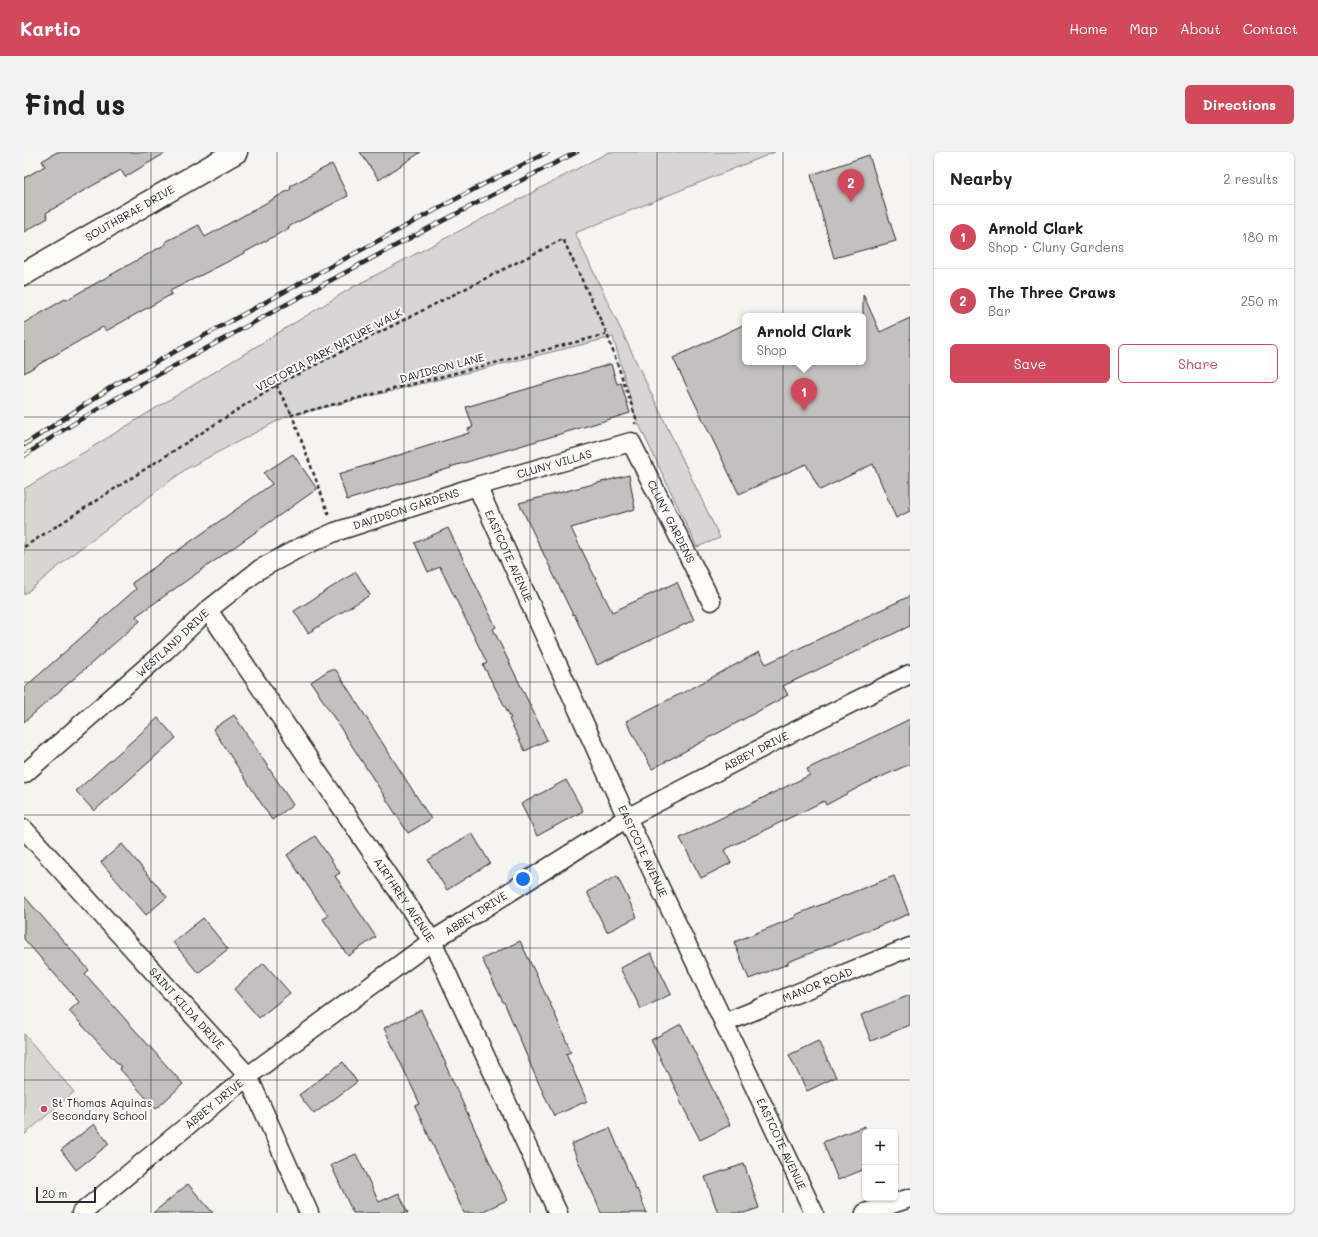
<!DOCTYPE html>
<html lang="en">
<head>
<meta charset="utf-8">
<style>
  :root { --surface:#fff; --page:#f2f2f2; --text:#202124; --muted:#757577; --line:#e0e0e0; --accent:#d1495b }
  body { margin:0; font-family:Mali,sans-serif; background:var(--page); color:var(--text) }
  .controls { position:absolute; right:12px; bottom:12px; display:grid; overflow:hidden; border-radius:6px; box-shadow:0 1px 3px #0004 }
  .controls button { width:36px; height:36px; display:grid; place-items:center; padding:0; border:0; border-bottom:1px solid var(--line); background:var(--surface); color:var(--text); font:20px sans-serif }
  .scale { position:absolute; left:12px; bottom:10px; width:60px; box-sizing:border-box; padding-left:4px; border:2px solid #2b2b2b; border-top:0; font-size:11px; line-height:14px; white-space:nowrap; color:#2b2b2b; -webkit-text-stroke:3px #fdfcf7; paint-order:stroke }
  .you { position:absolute; left:499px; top:727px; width:14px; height:14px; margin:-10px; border:3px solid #fff; border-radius:50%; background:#1a73e8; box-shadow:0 0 0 6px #1a73e833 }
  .badge { display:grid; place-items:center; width:26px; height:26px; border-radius:50%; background:var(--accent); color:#fff; font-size:13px; font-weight:700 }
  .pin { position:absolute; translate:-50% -33px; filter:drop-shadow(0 1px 2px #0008) }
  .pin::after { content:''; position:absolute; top:21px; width:14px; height:12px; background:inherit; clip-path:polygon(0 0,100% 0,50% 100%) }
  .popup { position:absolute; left:718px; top:161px; width:124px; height:52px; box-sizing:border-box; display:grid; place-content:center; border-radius:6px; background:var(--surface); filter:drop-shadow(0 1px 3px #0005); font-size:13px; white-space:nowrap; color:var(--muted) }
  .popup b { font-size:15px; color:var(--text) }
  .popup::after { content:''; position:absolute; left:50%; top:100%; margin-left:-8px; border:8px solid transparent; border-top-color:var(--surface) }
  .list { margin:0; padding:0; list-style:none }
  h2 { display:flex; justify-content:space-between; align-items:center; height:52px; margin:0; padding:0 16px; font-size:17px }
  h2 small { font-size:13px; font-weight:400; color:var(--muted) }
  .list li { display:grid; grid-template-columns:26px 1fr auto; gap:12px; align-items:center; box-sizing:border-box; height:64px; padding:0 16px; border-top:1px solid var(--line) }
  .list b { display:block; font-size:15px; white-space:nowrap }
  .list p { margin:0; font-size:13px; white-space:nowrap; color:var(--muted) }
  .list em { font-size:13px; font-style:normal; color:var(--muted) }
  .actions { display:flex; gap:8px; padding:12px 16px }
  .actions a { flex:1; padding:9px 0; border:1px solid var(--accent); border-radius:6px; text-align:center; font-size:14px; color:var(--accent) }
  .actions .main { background:var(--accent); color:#fff }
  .map { position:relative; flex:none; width:886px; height:1061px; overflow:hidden; border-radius:6px }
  header { display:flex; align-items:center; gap:24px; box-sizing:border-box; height:56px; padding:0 20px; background:var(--accent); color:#fff }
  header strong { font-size:19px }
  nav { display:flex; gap:22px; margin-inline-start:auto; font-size:14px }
  .intro { display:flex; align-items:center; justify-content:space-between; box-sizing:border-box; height:96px; padding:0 24px }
  h1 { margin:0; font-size:28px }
  .button { padding:10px 18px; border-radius:6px; background:var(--accent); color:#fff; font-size:14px; font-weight:700 }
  main { display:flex; gap:24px; padding:0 24px }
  aside { flex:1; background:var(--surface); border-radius:6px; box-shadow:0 1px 3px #0004 }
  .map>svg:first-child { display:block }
  .green { fill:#d7d6d2; stroke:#81807e }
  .building { fill:#c2c1be; stroke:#2b2b2b }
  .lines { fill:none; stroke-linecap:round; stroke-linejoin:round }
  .street-casing { stroke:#2b2b2b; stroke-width:21 }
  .secondary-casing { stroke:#2b2b2b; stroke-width:25 }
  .path { stroke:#2b2b2b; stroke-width:2.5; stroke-dasharray:4 3; stroke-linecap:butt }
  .street { stroke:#fdfcf7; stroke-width:18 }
  .secondary { stroke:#fdfcf7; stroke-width:22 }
  .rail-casing { stroke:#2b2b2b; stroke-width:4.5 }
  .rail { stroke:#fdfcf7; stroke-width:3; stroke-dasharray:9; stroke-linecap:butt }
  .grid { fill:none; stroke:#2b2b2b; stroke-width:1; stroke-opacity:0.55 }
  .poi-dot { fill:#d1495b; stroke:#fdfcf7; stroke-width:1.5 }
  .labels { text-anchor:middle; stroke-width:4; stroke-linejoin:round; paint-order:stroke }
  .street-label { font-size:11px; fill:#2b2b2b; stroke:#fdfcf7 }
  .poi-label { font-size:11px; fill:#2b2b2b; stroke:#fdfcf7; text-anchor:start }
</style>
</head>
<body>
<header>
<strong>Kartio</strong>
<nav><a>Home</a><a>Map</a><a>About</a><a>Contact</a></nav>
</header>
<div class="intro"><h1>Find us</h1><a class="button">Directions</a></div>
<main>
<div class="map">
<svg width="886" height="1061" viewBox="0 0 886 1061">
  <rect width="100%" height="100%" fill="#f5f4ef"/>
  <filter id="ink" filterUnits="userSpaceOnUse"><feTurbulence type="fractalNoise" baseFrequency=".025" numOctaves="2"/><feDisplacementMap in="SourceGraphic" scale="8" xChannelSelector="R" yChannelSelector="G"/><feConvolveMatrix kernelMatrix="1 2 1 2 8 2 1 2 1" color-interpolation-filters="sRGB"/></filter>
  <g filter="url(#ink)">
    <path class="green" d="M585 0H751L551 81 696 386 673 395 612 266 589 185 261 265 162 317 54 398 0 443V337L329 135Z
      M0 882 50 940 0 983Z"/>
    <path class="building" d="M33 0H143L101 25 97 18 59 39 22 61 24 66 0 80V26L21 14 18 9Z
      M336 0H397L355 28Z
      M845 3 872 89 810 106 787 23Z
      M308 12 324 44 264 75 265 76 207 108 146 139 148 142 82 179 79 175 0 221V171L41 147 42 148 142 92 141 90 175 73 181 85 267 37 266 34Z
      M839 142 856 180 886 166V359L872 366 849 312 796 338 782 312 715 342 649 206 721 172V210H839Z
      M587 212 593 232 597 231 606 261 426 315 427 316 323 348 315 322 445 281 444 277 449 275 442 255Z
      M269 302 293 337 112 464 116 469 0 570V536L112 437 108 431 248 332 240 321Z
      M605 323 611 357 547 376 588 460 653 430 670 468 573 513 550 462 549 463 495 351Z
      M424 376 472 475 469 477 523 588 501 599 485 567 487 566 459 513 463 511 416 415 404 420 391 391Z
      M332 420 346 443 284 481 270 459Z
      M886 444V474L759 534 764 543 628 617 602 569 672 534 735 500 742 512Z
      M305 518H312L407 667 384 681 287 530Z
      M210 563 269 653 248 668 189 577Z
      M134 566 152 586 70 659 52 639Z
      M886 567V612L839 633 802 653 800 649 700 698 707 711 677 726 656 686 786 623 783 617Z
      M542 628 559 659 513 684 497 652Z
      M448 681 466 711 423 738 404 708Z
      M291 684 316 721 311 724 352 785 324 804 299 767 304 764 263 703Z
      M98 692 143 745 122 763 77 710Z
      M593 724 613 765 583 780 563 740Z
      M870 724 885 762 764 810V812L725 827 710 790 772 765 771 763Z
      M0 744 65 818 61 822 159 932 132 957 95 916 97 915 45 859 55 850 0 787Z
      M179 766 204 797 174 821 149 790Z
      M496 789 530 860 547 900 542 902 563 949 530 964 510 921 480 850H479L458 807Z
      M627 801 647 842 617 857 596 816Z
      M240 811 266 841 235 866 210 837Z
      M886 843V873L847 889 837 863Z
      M397 858 422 912H421L483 1048 455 1061H440L391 954 396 952 360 876Z
      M657 872 706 973 676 988 655 947 656 946 627 888Z
      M794 889 812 925 783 939 765 903Z
      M319 910 333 930 290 962 275 943Z
      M70 972 85 992 52 1018 37 998Z
      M841 974V1017L814 1028 799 990Z
      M586 976 612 1038 613 1037 623 1061H577L567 1037H566L547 992Z
      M332 1002 355 1050 375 1041 384 1061H329L307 1013Z
      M720 1012 735 1056 720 1061H694L681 1025Z
      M164 1032 189 1061H129Z"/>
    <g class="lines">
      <defs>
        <g id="street">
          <path id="s1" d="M453 334 603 666 790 1061"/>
          <path id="s2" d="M184 458 408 789 534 1061"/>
          <path id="s3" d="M0 622 142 498 184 458 236 417 275 396 311 380 453 334 607 290 687 449"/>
          <path id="s4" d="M0 677 224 924 285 1061"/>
          <path id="s5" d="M700 871 886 795"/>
          <path id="s6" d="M57 1061 224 924 408 789 603 666 751 589 886 522"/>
          <path d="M841 1061 886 1046"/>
        </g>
        <g id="secondary">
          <path id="s7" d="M0 122 212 0"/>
        </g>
      </defs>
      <use href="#street" class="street-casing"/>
      <use href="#secondary" class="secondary-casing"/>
      <path class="path" d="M252 233 268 263
        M305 363 268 263 583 182 612 266 611 272
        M0 395 252 233 539 87 583 182"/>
      <use href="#street" class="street"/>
      <use href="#secondary" class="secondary"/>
      <defs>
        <path id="rail" d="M0 293 92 232 311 112 458 33 524 0
          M0 304C65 259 136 222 205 184 320 120 436 59 553 0"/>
      </defs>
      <use href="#rail" class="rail-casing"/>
      <use href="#rail" class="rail"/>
    </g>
  </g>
  <path class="grid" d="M127 0V1061M253 0V1061M380 0V1061M506 0V1061M633 0V1061M759 0V1061M0 133H886M0 265H886M0 398H886M0 530H886M0 663H886M0 796H886M0 928H886"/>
  <circle class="poi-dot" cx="20" cy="957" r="4"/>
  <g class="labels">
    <g class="street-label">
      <text dy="4" stroke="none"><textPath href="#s7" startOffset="122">SOUTHBRAE DRIVE</textPath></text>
      <text transform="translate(305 198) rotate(-28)" y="4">VICTORIA PARK NATURE WALK</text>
      <text transform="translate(418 216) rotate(-15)" y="4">DAVIDSON LANE</text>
      <text dy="4" stroke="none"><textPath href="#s3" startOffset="626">CLUNY VILLAS</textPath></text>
      <text dy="4" stroke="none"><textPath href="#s3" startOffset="471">DAVIDSON GARDENS</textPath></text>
      <text dy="4" stroke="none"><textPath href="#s3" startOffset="795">CLUNY GARDENS</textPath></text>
      <text dy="4" stroke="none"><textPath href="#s1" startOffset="77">EASTCOTE AVENUE</textPath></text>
      <text dy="4" stroke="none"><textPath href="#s3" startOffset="198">WESTLAND DRIVE</textPath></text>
      <text dy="4" stroke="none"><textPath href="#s6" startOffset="820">ABBEY DRIVE</textPath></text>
      <text dy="4" stroke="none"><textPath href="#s1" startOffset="401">EASTCOTE AVENUE</textPath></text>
      <text dy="4" stroke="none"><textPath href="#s2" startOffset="350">AIRTHREY AVENUE</textPath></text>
      <text dy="4" stroke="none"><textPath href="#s6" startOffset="496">ABBEY DRIVE</textPath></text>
      <text dy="4" stroke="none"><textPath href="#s5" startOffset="101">MANOR ROAD</textPath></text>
      <text dy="4" stroke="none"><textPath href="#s4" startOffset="242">SAINT KILDA DRIVE</textPath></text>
      <text dy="4" stroke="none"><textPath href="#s6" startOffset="172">ABBEY DRIVE</textPath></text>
      <text dy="4" stroke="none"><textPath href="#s1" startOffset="725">EASTCOTE AVENUE</textPath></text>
    </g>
    <g class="poi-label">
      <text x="28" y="955">St Thomas Aquinas<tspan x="28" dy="13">Secondary School</tspan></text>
    </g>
  </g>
</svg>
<div class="controls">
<button>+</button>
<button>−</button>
</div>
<div class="scale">20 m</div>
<div class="you"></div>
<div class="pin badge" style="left:780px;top:259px">1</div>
<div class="popup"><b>Arnold Clark</b>Shop</div>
<div class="pin badge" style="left:827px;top:50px">2</div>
</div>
<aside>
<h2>Nearby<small>2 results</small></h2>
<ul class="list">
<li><span class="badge">1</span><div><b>Arnold Clark</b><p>Shop · Cluny Gardens</p></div><em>180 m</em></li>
<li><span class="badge">2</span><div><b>The Three Craws</b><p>Bar</p></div><em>250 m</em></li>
</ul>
<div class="actions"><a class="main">Save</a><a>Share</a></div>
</aside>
</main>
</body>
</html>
